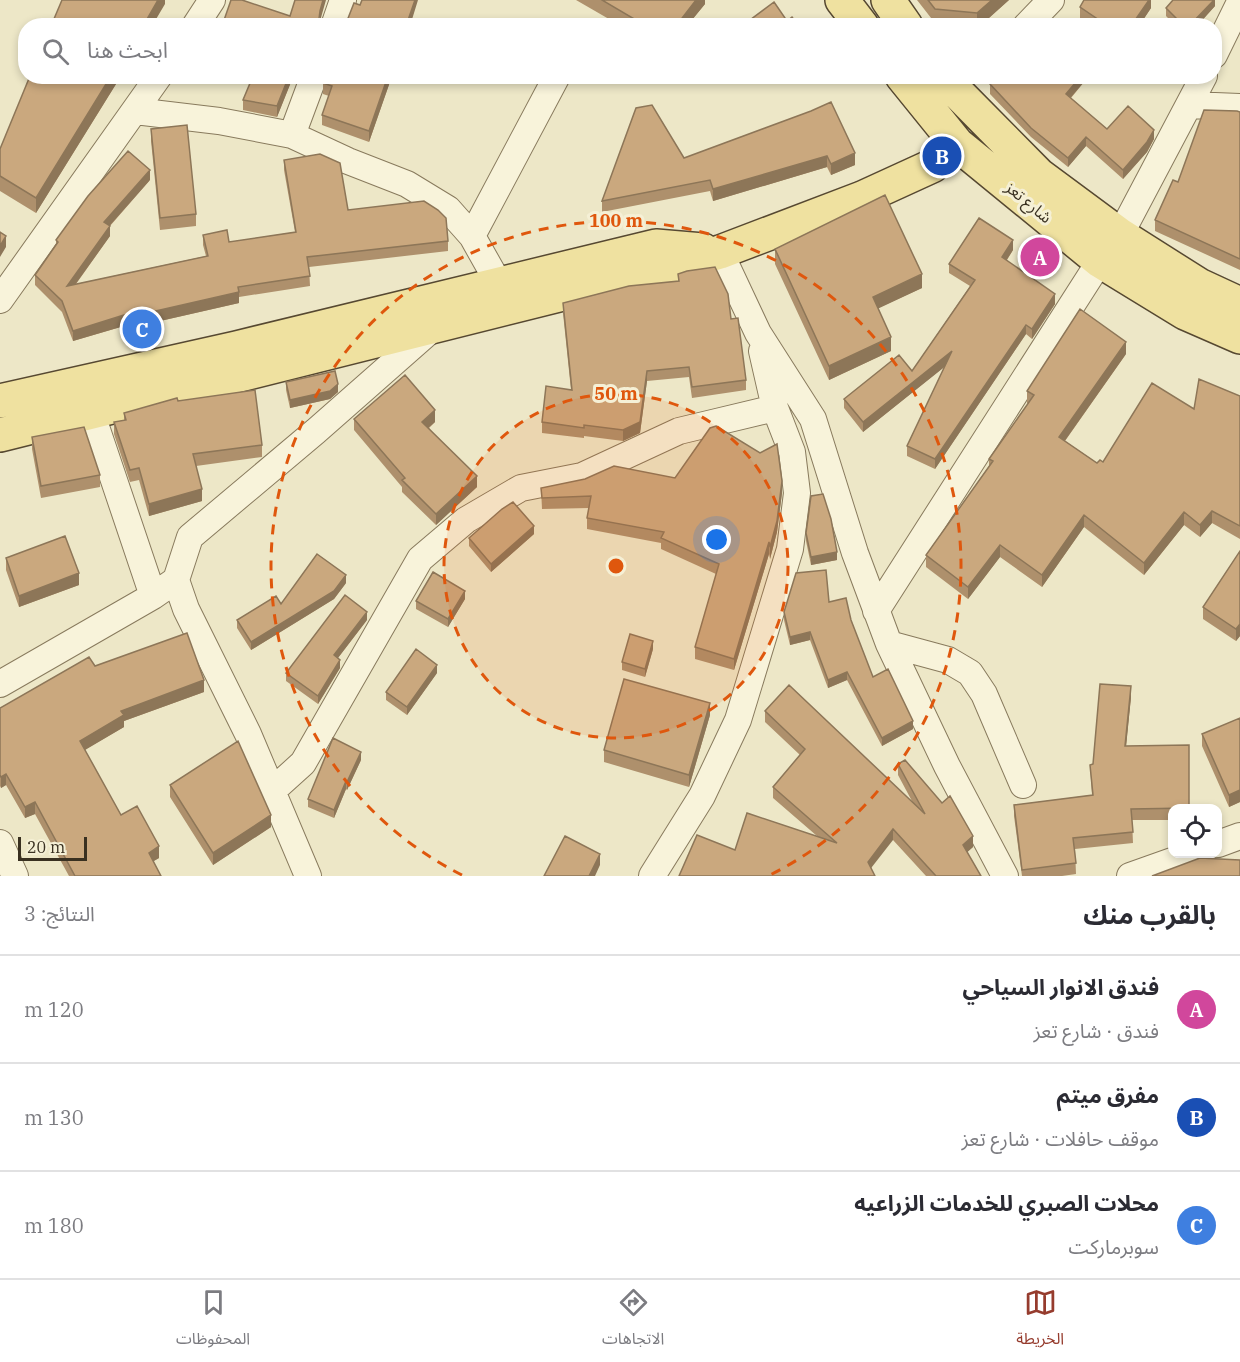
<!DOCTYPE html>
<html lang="ar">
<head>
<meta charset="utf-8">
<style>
  :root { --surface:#fff; --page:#f7f7f7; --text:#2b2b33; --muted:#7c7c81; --line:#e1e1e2; --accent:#963c2e }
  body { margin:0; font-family:"IBM Plex Serif","Noto Sans Arabic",serif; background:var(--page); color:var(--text); direction:rtl }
  .controls { position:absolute; right:18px; bottom:18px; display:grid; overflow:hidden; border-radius:12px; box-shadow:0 3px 9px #0003 }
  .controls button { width:54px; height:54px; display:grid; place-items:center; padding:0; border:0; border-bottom:2px solid var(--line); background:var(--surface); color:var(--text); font:30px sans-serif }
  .scale { position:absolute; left:18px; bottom:15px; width:69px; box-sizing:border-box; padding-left:6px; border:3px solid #393020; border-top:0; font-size:16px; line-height:21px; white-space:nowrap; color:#393020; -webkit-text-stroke:4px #f5f0d6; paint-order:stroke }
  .you { position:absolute; left:717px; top:540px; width:21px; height:21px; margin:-15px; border:4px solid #fff; border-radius:50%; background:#1a73e8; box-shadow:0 0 0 9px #1a73e833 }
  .badge { display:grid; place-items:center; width:39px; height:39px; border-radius:50%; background:var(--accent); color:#fff; font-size:20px; font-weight:700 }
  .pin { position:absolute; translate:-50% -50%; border:3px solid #fff; box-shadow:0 2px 6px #0006 }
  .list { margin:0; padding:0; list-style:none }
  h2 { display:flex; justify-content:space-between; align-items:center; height:78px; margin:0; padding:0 24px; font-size:26px }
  h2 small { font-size:20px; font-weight:400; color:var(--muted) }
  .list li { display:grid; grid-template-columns:39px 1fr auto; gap:18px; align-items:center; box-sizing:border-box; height:108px; padding:0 24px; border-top:2px solid var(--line) }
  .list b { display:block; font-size:22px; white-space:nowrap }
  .list p { margin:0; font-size:20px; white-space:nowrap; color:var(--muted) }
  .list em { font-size:20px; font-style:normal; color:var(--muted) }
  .icon { flex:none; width:33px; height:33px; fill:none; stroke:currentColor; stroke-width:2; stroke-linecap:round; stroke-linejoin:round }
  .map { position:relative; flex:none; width:1240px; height:876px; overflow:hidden; direction:ltr }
  .search { position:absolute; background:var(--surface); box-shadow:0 3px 9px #0003; left:18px; right:18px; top:18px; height:66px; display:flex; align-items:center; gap:15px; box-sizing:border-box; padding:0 21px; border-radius:24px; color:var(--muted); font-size:22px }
  .sheet { height:402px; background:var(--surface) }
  nav { display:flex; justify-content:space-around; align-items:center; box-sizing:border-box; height:84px; border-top:2px solid var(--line); background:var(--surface); font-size:16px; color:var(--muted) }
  nav a { display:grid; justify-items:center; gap:3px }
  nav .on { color:var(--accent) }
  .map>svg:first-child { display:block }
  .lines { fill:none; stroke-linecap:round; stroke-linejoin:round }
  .minor-casing { stroke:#887a5d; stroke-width:28 }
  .major-casing { stroke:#564831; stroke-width:36 }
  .minor { stroke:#f8f3da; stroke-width:26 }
  .major { stroke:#efe1a0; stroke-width:33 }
  .wall { fill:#ae906c }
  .shaded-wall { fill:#8d7658 }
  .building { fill:#caa87e; stroke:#8d7658; stroke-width:1.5 }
  .ring { fill:none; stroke:#df570d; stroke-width:3; stroke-dasharray:10 8 }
  .labels { text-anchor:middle; stroke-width:6; stroke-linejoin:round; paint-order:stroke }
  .street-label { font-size:16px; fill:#393020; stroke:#f5f0d6 }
  .centre { fill:#df570d; stroke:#f5f0d6; stroke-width:3 }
  .ring-label { font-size:18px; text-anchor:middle; font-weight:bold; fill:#df570d; stroke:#f5f0d6; stroke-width:6; stroke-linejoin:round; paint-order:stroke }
</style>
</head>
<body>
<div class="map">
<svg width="1240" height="876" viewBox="0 0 1240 876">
  <rect width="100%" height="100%" fill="#ede7c7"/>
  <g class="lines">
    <defs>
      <path id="minor" d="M195 26 212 0
        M334 26 343 0
        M1026 26 1051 0
        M1214 55 1240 2
        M1190 105 1240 107
        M135 111 219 121 292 135 348 161 407 184 448 209 472 236 499 284
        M292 135 314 76
        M472 236 557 76
        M720 252 758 333 813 419 855 553 889 644 947 766 1005 876
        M0 300 159 76
        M91 412 153 596
        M176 580 186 609 248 734 308 876
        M876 611 1100 261 1120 235 1204 76
        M889 644 948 660 970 673 984 694 1023 785
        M0 684 153 596 176 580 190 537 316 431 433 328
        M272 791 303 763 420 559 466 520 521 488 582 476 679 431 775 408
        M0 843 15 876
        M1218 844 1240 836
        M652 876 702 796 738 720 790 549 797 493 792 452 775 408 762 351
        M1130 876 1192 854"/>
      <path id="major" d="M842 0 862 26
        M888 0 906 26
        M902 76 957 144 1100 261 1185 313 1240 337
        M944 76 951 86 1039 175 1120 235 1199 285 1240 304
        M0 401 236 348 656 246 703 250
        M0 435 667 268 720 252 862 198 932 166 957 144"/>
    </defs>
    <use href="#minor" class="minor-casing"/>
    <use href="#major" class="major-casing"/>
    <use href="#minor" class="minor"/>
    <use href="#major" class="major"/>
  </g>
  <path class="wall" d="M576 0H705V4L687 26H621Z
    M917 0H1009L980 26H958L935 23Z
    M1151 0V8L1139 26H1091L1080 18V7Z
    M1215 0V6L1197 26H1176L1166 16V8Z
    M121 76 36 213 0 191V149Z
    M253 76H298L295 84 291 82 277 117 243 110V100Z
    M325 76H392L369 142 322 125V115L329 96 323 94V83Z
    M1089 76 1071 98 1107 129 1154 139 1147 152 1123 179 1086 146 1068 167 1031 137 990 94V84Z
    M811 111 855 165 831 175 827 167 713 201 710 191 602 212V201L684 158Z
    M1240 112V270L1155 231V220L1178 182Z
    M151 129 196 214V226L160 230 151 141Z
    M284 160 348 210 448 241V251L309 267 310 286 239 297V303L125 329 124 326 73 341 62 312 35 285V275L56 244V240L150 180 110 226V236L76 284 206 256 203 245V235L229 242 295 232 284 170Z
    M775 249 922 288 878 308 891 351 829 380 775 264Z
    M1013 250 1007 260 1055 304 1032 339 1026 334 935 469 907 456V446L945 366 863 432 844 408V399L912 371 970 286 949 273V264Z
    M678 274 731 319 746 380V390L692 398 689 377 647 381 640 433 623 441 584 436V438L542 433V422L571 390 563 313V303L678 281Z
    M1126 354 1065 441 1097 463 1103 462 1194 409 1240 396V539L1212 523 1200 537 1184 525 1144 575 1084 527 1042 587 1000 557 968 599 926 567V555L989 466V459L1028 404 1027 403V391Z
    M286 382 338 392 330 399 290 408 286 390Z
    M178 401 262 445V457L196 466 202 501 149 516 139 480 130 482 114 434V422L124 420V413Z
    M354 419 435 422 429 428 477 487 436 525 402 492V487L354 430Z
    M32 437 100 475V487L41 498 32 449Z
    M675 478 782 493 777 532 770 559 769 554 734 670 695 659V647L716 574 661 549V543L587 529V518L589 508 542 509 541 488Z
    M806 533 837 560 811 565 806 541Z
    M534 534 491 572 469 546V538Z
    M1240 551V636L1236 641 1203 619V607Z
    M6 558 79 585 19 607 6 570Z
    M346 583 334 599 251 650 237 628V620L281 604Z
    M465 599 448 627 416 609V601Z
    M829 602 851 620 873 677 913 729 882 746 847 680 828 688 810 640 790 645 784 620V612Z
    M367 620 338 658 340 668 318 704 286 681V673Z
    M653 649 645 677 622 670V662Z
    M437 673 407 715 386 700V692Z
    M204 692 124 721V727L84 750 121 815 159 858 153 861 161 876H69L35 814 25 818 6 785 1 788 0 786V708Z
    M1131 697 1126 746 1173 808V820H1132L1133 843 1075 849 1076 874 1062 876H1022L1014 816V805L1092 795 1090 765 1093 764Z
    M765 711 913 803 898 775V764L973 847 967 852 981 876H926L893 840 735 850 817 836 773 798V787L800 755 765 722Z
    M710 715 689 787 604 762V750Z
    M1240 718V802L1229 807 1202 746V734Z
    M361 760 347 790 346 789 334 818 308 807V799Z
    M170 785 271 827 213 865 170 797Z"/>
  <path class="shaded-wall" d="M158 0H165V4L152 26H143Z
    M323 0H326L320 21V11Z
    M415 0H418L410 26H406Z
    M696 0H705V4L687 26H676Z
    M992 0H1009L980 26H977V13Z
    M1149 0H1151V8L1139 26H1131Z
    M1214 0H1215V6L1197 26H1189Z
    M111 76H121L36 213V198Z
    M289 76H291V82L277 117V106Z
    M388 76H392L369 142V131Z
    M1081 76H1089L1066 103V94Z
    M1154 130V139L1147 152 1123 179V170Z
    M1086 137V146L1068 167V158Z
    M855 153V165L831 175V164Z
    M827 156V167L713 201V189Z
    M150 170V180L104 232V222Z
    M110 226V236L67 296V286Z
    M6 236V247L0 257V246Z
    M1013 240V250L1002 267V257Z
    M922 274V288L873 311V297Z
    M239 292V303L125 329V318Z
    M1055 294V304L1032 339V329Z
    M124 315V326L73 341V331Z
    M1026 325V334L935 469V459Z
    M891 337V351L829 380V366Z
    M1126 342V354L1059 449V437Z
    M952 351V361L863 432V422Z
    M647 371V381L640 433 623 441V430Z
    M338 384V392L330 399 290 408V400Z
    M435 410V422L422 433V422Z
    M477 476V487L436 525V514Z
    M782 481V493L777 532 770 559V547Z
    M202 489V501L149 516V504Z
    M1212 511V523L1200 537V525Z
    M1184 512V525L1144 575V563Z
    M1084 515V527L1042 587V575Z
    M534 526V534L491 572V564Z
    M769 542V554L734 670V659Z
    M1000 545V557L968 599V587Z
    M837 552V560L811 565V557Z
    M79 573V585L19 607V596Z
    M346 575V583L334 599 251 650V642Z
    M465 591V599L448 627V619Z
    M367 612V620L334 663V655Z
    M1240 624V636L1236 641V629Z
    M810 632V640L790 645V637Z
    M653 641V649L645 677V669Z
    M340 660V668L318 704V696Z
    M437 665V673L407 715V707Z
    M847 672V680L828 688V680Z
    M204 680V692L124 721V727L80 753V741L121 711Z
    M1131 686V697L1125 757V746Z
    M710 703V715L689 787V775Z
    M913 721V729L882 746V738Z
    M361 752V760L347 790V782Z
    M6 774V785L1 788V777Z
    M346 781V789L334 818V810Z
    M1240 790V802L1229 807V795Z
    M35 802V814L25 818V807Z
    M271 815V827L213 865V853Z
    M893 829V840L868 872V862Z
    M973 836V847L963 856V845Z
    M159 846V858L149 864V853Z
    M600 854V865L595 876H589Z"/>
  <path class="building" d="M62 0H158L143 26H51Z
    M231 0H242L290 16 295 0H323L320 11 319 19 323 26H222Z
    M362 0H415L406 26H345L354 3 360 5Z
    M602 0H696L676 26H646Z
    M928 0H992L977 13 935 9Z
    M1084 0H1149L1131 26H1108L1080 7Z
    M1173 0H1214L1189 26H1184L1166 8Z
    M774 2 787 21 792 17 799 26H748L746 23Z
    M30 76H111L36 198 0 176V149Z
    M253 76H289L277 106 243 100Z
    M325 76H388L369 131 322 115 332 86 323 83Z
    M999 76H1081L1066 94 1107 129 1128 106 1154 130 1147 142 1123 170 1086 137 1068 158 1031 128 990 84Z
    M831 102 855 153 831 164 827 156 713 189 710 180 602 201 636 108 652 105 684 158 811 111Z
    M1204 110 1237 111 1240 112V259L1155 220 1173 180 1178 182Z
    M187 125 196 214 160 218 151 129Z
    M128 151 150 170 104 222 110 226 67 286 208 256 203 235 227 230 229 242 296 232 284 160 320 154 340 163 348 210 424 201 438 210 446 218 448 241 307 257 310 276 238 287 239 292 125 318 124 315 73 331 62 301 35 275 58 242 56 240 88 196Z
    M885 195 922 274 873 297 891 337 829 366 775 249Z
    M979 218 1013 240 1002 257 1055 294 1032 329 1026 325 935 459 907 446 952 351 863 422 844 399 899 355 912 371 975 280 949 264Z
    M0 232 6 236 0 246Z
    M715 267 728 294 731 319 738 318 746 380 692 387 689 367 647 371 640 422 623 430 584 425V428L542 422 546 386 572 390 563 303 629 286 679 281 678 274 687 271Z
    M1080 309 1126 342 1059 437 1097 463 1100 460 1103 462 1152 383 1194 409 1199 379 1240 396V526L1212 511 1200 525 1184 512 1144 563 1084 515 1042 575 1000 545 968 587 926 555 993 461 989 459 1034 395 1027 391Z
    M335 371 338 384 330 391 290 400 286 382Z
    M405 375 435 410 422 422 477 476 436 514 402 480 405 478 354 419Z
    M255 390 262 445 193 454 202 489 149 504 139 468 130 470 114 422 126 420 124 413 177 398 178 401Z
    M716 426 760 453 777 444 782 481 777 521 770 547 769 542 734 659 695 647 719 564 661 538 664 532 587 518 591 496 542 498 541 488 585 479 614 466 675 478 710 428Z
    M84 427 100 475 41 486 32 437Z
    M823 494 831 519 837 552 811 557 806 533 811 496Z
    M513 502 534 526 491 564 469 538 502 509Z
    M65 536 79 573 19 596 6 558Z
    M1240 551V624L1236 629 1203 607Z
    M317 554 346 575 334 591 251 642 237 620 276 596 281 604Z
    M826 570 829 602 846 598 851 620 873 677 888 669 913 721 882 738 847 672 828 680 810 632 790 637 784 612 796 573Z
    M433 572 465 591 448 619 416 601Z
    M345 595 367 612 334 655 340 660 318 696 286 673Z
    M187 633 204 680 121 711 124 715 80 741 121 815 137 806 159 846 149 853 161 876H75L35 802 25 807 6 774 1 777 0 775V708L89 657 95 666Z
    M630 634 653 641 645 669 622 662Z
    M416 649 437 665 407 707 386 692Z
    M624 679 710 703 689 775 604 750Z
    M1100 684 1131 686 1125 746 1189 745V808L1131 809 1133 832 1073 838 1076 863 1022 870 1014 805 1093 795 1090 765 1093 764Z
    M789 685 925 814 898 764 905 760 942 803 950 796 973 836 963 845 981 876H936L893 829 868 862 875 876H679L697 835 735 850 747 813 837 843 773 787 805 749 765 711Z
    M1240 718V790L1229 795 1202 734Z
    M333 738 361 752 347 782 346 781 334 810 308 799Z
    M238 741 271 815 213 853 170 785Z
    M565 836 600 854 589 876H544Z
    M1200 858 1240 860V876H1152Z"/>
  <circle cx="616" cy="566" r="172" fill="#df570d" fill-opacity=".12"/>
  <g class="ring">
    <circle cx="616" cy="566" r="172"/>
    <path d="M462 875A345 345 0 1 1 770 875"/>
  </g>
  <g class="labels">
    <g class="street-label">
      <text transform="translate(1029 202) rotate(40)" y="6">شارع تعز</text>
    </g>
  </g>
  <circle cx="616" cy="566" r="9" class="centre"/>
  <g class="ring-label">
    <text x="616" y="227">100 m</text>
    <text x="616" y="400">50 m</text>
  </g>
</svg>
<div class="controls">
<button><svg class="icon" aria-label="locate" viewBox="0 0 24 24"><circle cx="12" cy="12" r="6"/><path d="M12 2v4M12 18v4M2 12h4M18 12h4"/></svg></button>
</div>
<div class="scale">20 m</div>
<div class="you"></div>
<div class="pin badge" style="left:1040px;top:257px;background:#d1479c">A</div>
<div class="pin badge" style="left:942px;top:156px;background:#1a4fb4">B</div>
<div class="pin badge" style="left:142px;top:329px;background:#3f7fe0">C</div>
<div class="search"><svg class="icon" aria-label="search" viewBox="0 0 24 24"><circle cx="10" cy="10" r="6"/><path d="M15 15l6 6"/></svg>ابحث هنا</div>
</div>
<section class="sheet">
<h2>بالقرب منك<small>النتائج: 3</small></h2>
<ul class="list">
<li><span class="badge" style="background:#d1479c">A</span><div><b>فندق الانوار السياحي</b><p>فندق · شارع تعز</p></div><em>120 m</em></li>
<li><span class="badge" style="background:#1a4fb4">B</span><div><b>مفرق ميتم</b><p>موقف حافلات · شارع تعز</p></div><em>130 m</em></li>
<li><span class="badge" style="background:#3f7fe0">C</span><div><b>محلات الصبري للخدمات الزراعيه</b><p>سوبرماركت</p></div><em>180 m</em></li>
</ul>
</section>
<nav>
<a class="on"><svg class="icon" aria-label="map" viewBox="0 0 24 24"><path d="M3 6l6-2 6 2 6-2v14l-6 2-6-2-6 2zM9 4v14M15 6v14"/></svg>الخريطة</a>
<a><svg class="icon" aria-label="directions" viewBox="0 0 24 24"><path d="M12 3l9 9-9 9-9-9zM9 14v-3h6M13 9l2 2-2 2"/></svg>الاتجاهات</a>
<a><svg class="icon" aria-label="saved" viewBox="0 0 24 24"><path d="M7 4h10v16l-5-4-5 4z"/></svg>المحفوظات</a>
</nav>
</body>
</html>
